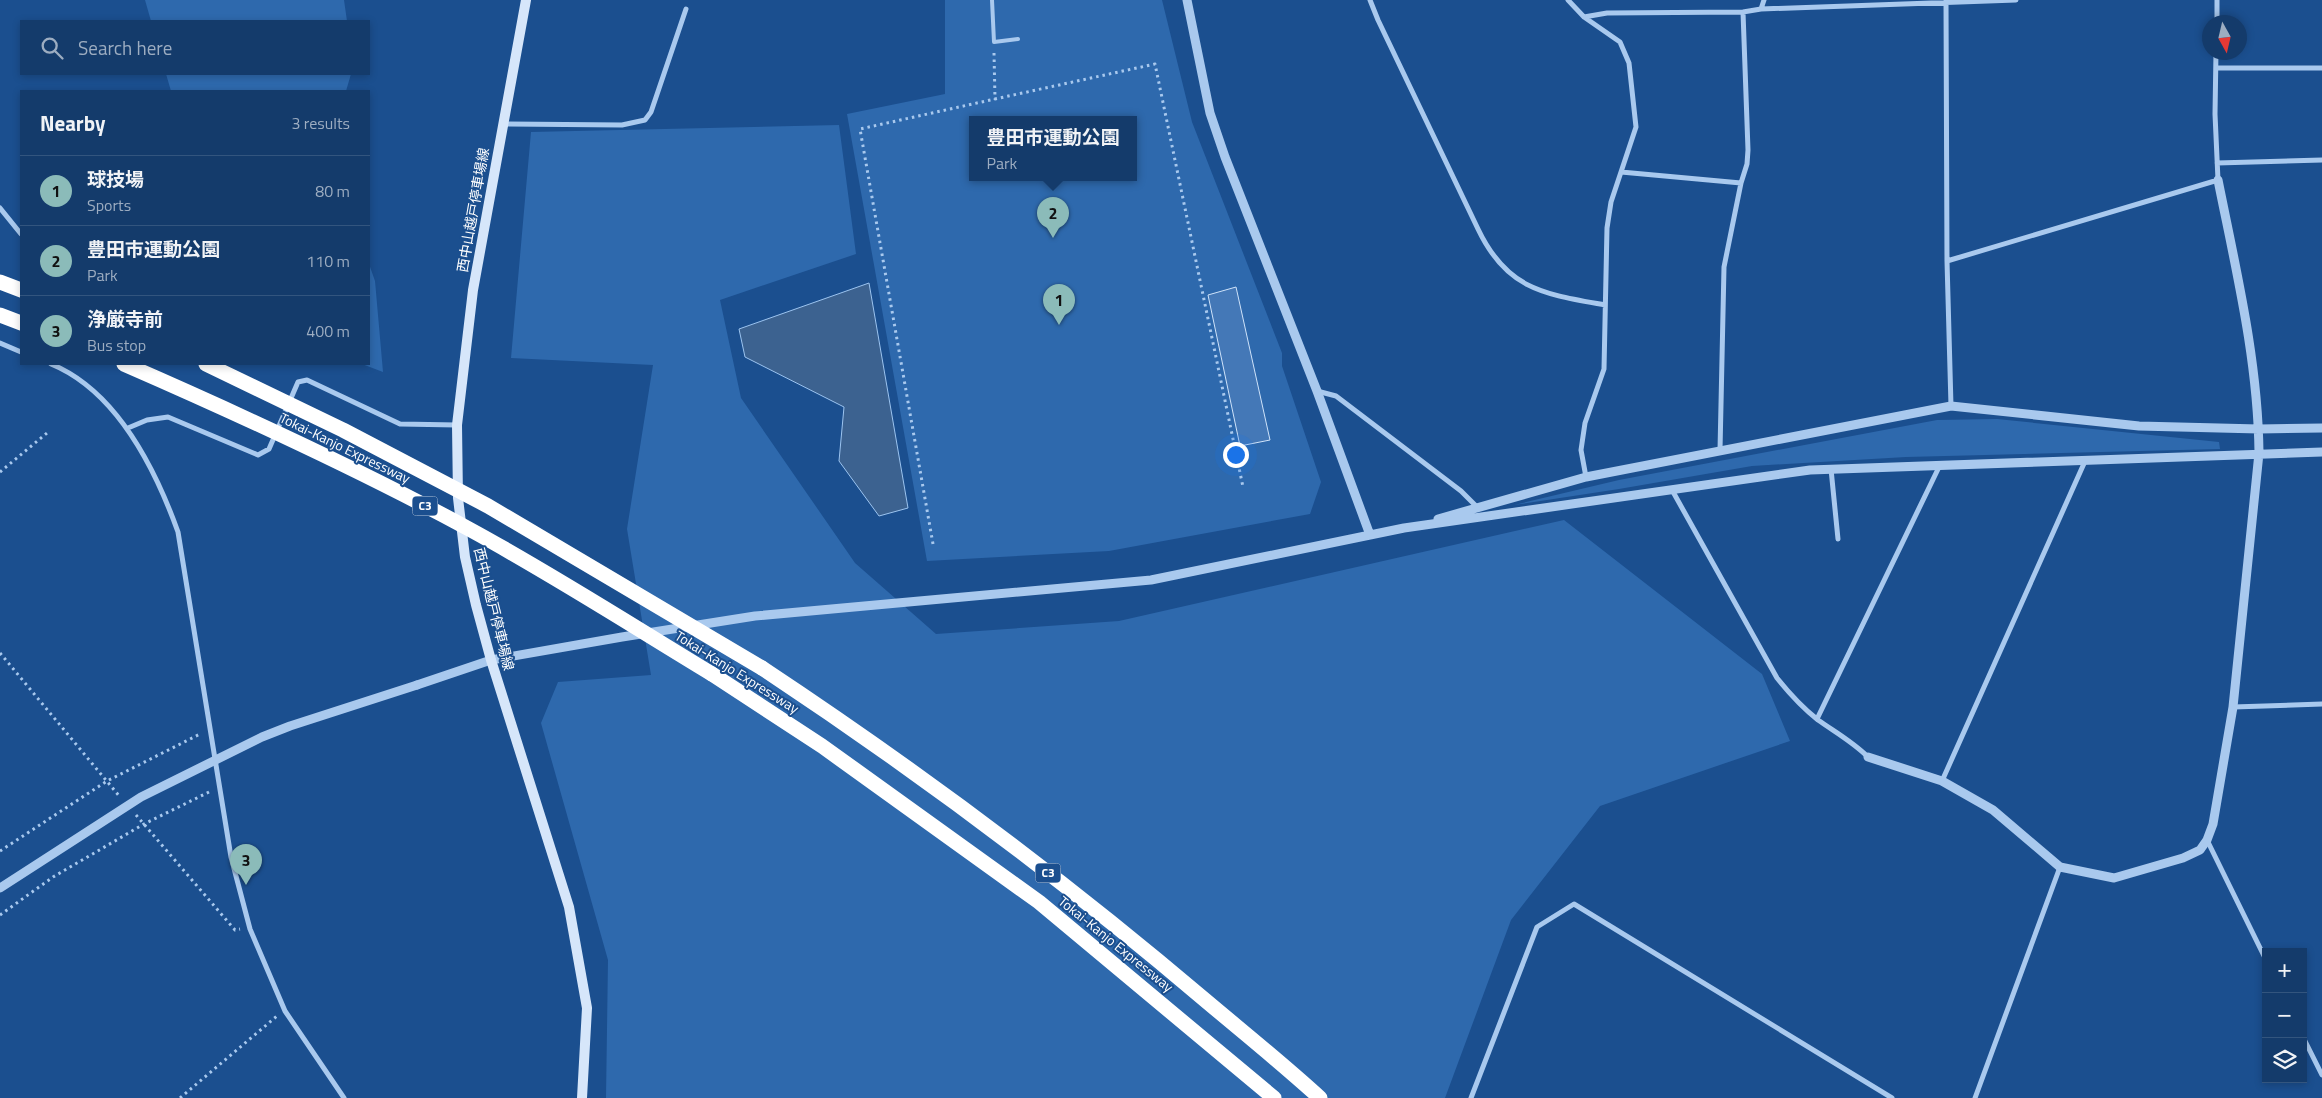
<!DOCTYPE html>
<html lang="en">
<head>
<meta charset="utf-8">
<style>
  :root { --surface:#143b6b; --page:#214673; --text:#f1f3f6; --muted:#9dadc1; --line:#33557e; --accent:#8bbbb9 }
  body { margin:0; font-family:"Titillium Web","Noto Sans JP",sans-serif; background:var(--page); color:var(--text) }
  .controls { position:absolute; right:15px; bottom:15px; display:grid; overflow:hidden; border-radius:0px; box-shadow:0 2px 8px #0003 }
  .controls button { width:45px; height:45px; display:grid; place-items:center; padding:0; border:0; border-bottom:1px solid var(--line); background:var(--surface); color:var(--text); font:25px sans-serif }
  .compass { position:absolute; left:2202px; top:15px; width:45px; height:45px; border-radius:50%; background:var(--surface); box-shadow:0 2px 8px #0003; rotate:172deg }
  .you { position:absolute; left:1235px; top:454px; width:18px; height:18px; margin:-12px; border:4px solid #fff; border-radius:50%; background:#1a73e8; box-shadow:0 0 0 8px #1a73e833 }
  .badge { display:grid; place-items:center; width:32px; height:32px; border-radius:50%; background:var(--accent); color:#111; font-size:16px; font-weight:700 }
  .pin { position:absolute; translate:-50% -41px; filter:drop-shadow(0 1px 2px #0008) }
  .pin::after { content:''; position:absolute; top:26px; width:18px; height:15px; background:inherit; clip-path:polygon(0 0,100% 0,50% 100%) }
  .popup { position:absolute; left:969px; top:116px; width:168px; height:65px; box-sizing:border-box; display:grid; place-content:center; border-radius:0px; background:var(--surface); filter:drop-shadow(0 1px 4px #0005); font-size:16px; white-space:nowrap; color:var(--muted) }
  .popup b { font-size:19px; color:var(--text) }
  .popup::after { content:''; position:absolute; left:50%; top:100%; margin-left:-10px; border:10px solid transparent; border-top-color:var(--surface) }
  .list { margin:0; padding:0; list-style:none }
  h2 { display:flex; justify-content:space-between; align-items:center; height:65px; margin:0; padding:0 20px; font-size:21px }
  h2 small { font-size:16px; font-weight:400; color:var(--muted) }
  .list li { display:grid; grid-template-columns:32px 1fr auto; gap:15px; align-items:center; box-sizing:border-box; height:70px; padding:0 20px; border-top:1px solid var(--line) }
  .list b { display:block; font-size:19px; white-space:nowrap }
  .list p { margin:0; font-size:16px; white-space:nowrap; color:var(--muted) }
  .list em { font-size:16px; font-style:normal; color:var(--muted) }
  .icon { flex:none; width:28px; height:28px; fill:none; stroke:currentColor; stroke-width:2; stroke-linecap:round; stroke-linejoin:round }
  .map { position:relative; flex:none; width:2322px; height:1098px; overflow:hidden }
  .search { position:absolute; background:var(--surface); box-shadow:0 2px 8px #0003; left:20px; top:20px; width:350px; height:55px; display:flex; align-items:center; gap:12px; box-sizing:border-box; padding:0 18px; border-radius:0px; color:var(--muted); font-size:19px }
  .panel { position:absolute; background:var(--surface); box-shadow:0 2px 8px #0003; left:20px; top:90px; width:350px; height:275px; border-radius:0px }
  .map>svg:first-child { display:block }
  .green { fill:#2e69ad; fill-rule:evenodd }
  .water { fill:#3c6290; stroke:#9cc4f0 }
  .building { fill:#4478b7; stroke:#cfe3fa }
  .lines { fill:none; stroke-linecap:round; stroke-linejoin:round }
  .path { stroke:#a9c9ee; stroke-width:3; stroke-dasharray:2.5 4; stroke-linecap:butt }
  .service { stroke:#a9c9ee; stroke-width:4 }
  .minor { stroke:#a9c9ee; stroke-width:5 }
  .tertiary { stroke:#a9c9ee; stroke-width:9 }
  .secondary { stroke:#d6e6fa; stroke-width:10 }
  .motorway { stroke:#fff; stroke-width:15 }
  .tertiary-bridge { stroke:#a9c9ee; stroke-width:9 }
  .motorway-bridge { stroke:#fff; stroke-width:15 }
  .labels { text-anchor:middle; stroke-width:4; stroke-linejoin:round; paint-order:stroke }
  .shield { fill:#1b4f8f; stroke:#bbcadd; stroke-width:1 }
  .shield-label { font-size:12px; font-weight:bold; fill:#fff }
  .street-label { font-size:14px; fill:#fff; stroke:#1b4f8f }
</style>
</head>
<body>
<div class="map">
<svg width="2322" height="1098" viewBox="0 0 2322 1098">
  <rect width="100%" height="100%" fill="#1b4f8f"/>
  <path class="green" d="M145 0H344L347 21H151Z
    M945 0H1162L1192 122 1282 353V366L1321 482 1310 514 1109 551 927 561 847 114 945 94ZM973 119H1133V177H973Z
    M166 74H351L346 91H171Z
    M839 125 856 254 720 300 741 398 855 563 936 634 1119 621 1564 520 1762 674 1790 741 1600 806 1511 920 1445 1098H606L608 960 541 723 558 682 651 675 627 529 653 365 511 358 531 132Z
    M369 264 375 281 383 372 362 364H369Z
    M1997 419 2219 442 2220 449 1906 457 1752 466 1619 489 1514 505 1619 480 1937 420Z"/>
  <path class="water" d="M869 283 908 508 879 516 839 461 844 407 745 357 739 329Z"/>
  <path class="building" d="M1236 287 1270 440 1240 446 1208 295Z"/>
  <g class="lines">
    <path class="path" d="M994 53 995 99 1155 64 1243 487
      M0 472 47 433
      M933 544 860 129 995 99
      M0 653 120 797
      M136 815 235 930 240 929
      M0 851 107 781 200 734
      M0 915 53 877 144 824 209 792
      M180 1098 277 1016"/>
    <path class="service" d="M992 0 994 42 1018 39"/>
    <path class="minor" d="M1370 0 1378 20 1478 229C1507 290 1544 294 1605 305
      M1568 0 1584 17 1620 42 1629 63 1636 127 1611 202 1607 228 1604 369 1585 423 1581 450 1586 477
      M1946 1 1947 261 1951 406
      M1761 9 1764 0
      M1584 17 1607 13 1743 12 1761 9 2016 0
      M2217 22V0
      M2216 68H2322
      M502 124 622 125 645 120 651 112 686 9
      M2217 163 2322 160
      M1621 172 1741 183
      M0 208 21 234
      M1947 261 2218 180 2215 114 2216 52
      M0 343 21 352
      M51 364C117 391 155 468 178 532L231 857 250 929 285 1011 344 1098
      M1317 391 1336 396 1461 491 1478 508
      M128 428 147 420 168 417 258 455 269 449 298 382 307 380 400 424 457 425
      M1720 450 1724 267 1741 183 1747 164 1748 150 1743 12
      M1831 469 1838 539
      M1672 490 1777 678C1789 693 1803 708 1818 720 1835 732 1853 742 1868 757
      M2233 707 2322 704
      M1817 719 1940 465
      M1942 781 2086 459
      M2207 840 2266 960
      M2303 1037 2322 1075
      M1471 1098 1537 927 1574 904 1892 1098
      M1975 1098 2060 867"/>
    <path class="tertiary" d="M1187 0 1210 113 1225 157 1317 391 1370 535
      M1438 519 1586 477 1951 406 2139 426 2259 429 2322 428
      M417 685 491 660 622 637 755 616 1151 580 1404 528 1810 470 2322 452
      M1868 757 1942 781 1993 810 2060 867 2114 878 2183 858 2200 850 2207 840 2213 824 2233 707 2259 453C2258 360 2236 270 2218 180"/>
    <path class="secondary" d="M526 0 473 290 457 425 458 498 465 557 476 605 491 660 569 907 587 1008 582 1098"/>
    <path class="motorway" d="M0 282 21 290
      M0 315 21 323
      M762 668C916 770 1064 880 1205 1000 1243 1032 1283 1064 1320 1098
      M712 674 822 746 1039 902 1274 1098"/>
    <path class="tertiary-bridge" d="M0 888 141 797 262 737 290 726 417 685"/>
    <path class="motorway-bridge" d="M124 364C241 415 357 468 469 529 552 574 631 625 712 674
      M206 364 343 430 488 506 762 668"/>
  </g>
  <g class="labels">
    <g class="shield">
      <rect x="412.5" y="496.5" width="25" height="19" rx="4"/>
      <rect x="1035.5" y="863.5" width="25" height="19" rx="4"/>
    </g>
    <g class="shield-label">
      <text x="425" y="510">C3</text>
      <text x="1048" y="877">C3</text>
    </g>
    <g class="street-label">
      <text transform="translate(473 210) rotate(-80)" y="5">西中山越戸停車場線</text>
      <text transform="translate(345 448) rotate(26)" y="5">Tokai-Kanjo Expressway</text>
      <text transform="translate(494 609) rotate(76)" y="5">西中山越戸停車場線</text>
      <text transform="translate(737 672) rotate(32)" y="5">Tokai-Kanjo Expressway</text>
      <text transform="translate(1116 944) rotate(39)" y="5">Tokai-Kanjo Expressway</text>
    </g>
  </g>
</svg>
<div class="controls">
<button>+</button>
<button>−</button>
<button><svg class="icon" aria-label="layers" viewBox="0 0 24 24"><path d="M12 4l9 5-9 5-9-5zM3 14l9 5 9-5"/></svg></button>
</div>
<svg class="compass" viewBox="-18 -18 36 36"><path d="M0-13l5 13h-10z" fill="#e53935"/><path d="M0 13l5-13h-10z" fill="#9dadc1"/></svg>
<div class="you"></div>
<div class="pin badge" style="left:1059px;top:325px">1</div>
<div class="pin badge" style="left:1053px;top:238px">2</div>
<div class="popup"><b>豊田市運動公園</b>Park</div>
<div class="pin badge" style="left:246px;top:885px">3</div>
<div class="search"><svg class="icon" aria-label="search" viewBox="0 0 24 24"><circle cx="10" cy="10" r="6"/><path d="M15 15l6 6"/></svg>Search here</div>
<section class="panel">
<h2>Nearby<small>3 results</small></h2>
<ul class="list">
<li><span class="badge">1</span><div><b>球技場</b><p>Sports</p></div><em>80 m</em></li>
<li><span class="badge">2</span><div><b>豊田市運動公園</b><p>Park</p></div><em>110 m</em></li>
<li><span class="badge">3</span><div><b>浄厳寺前</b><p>Bus stop</p></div><em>400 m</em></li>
</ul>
</section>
</div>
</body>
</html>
